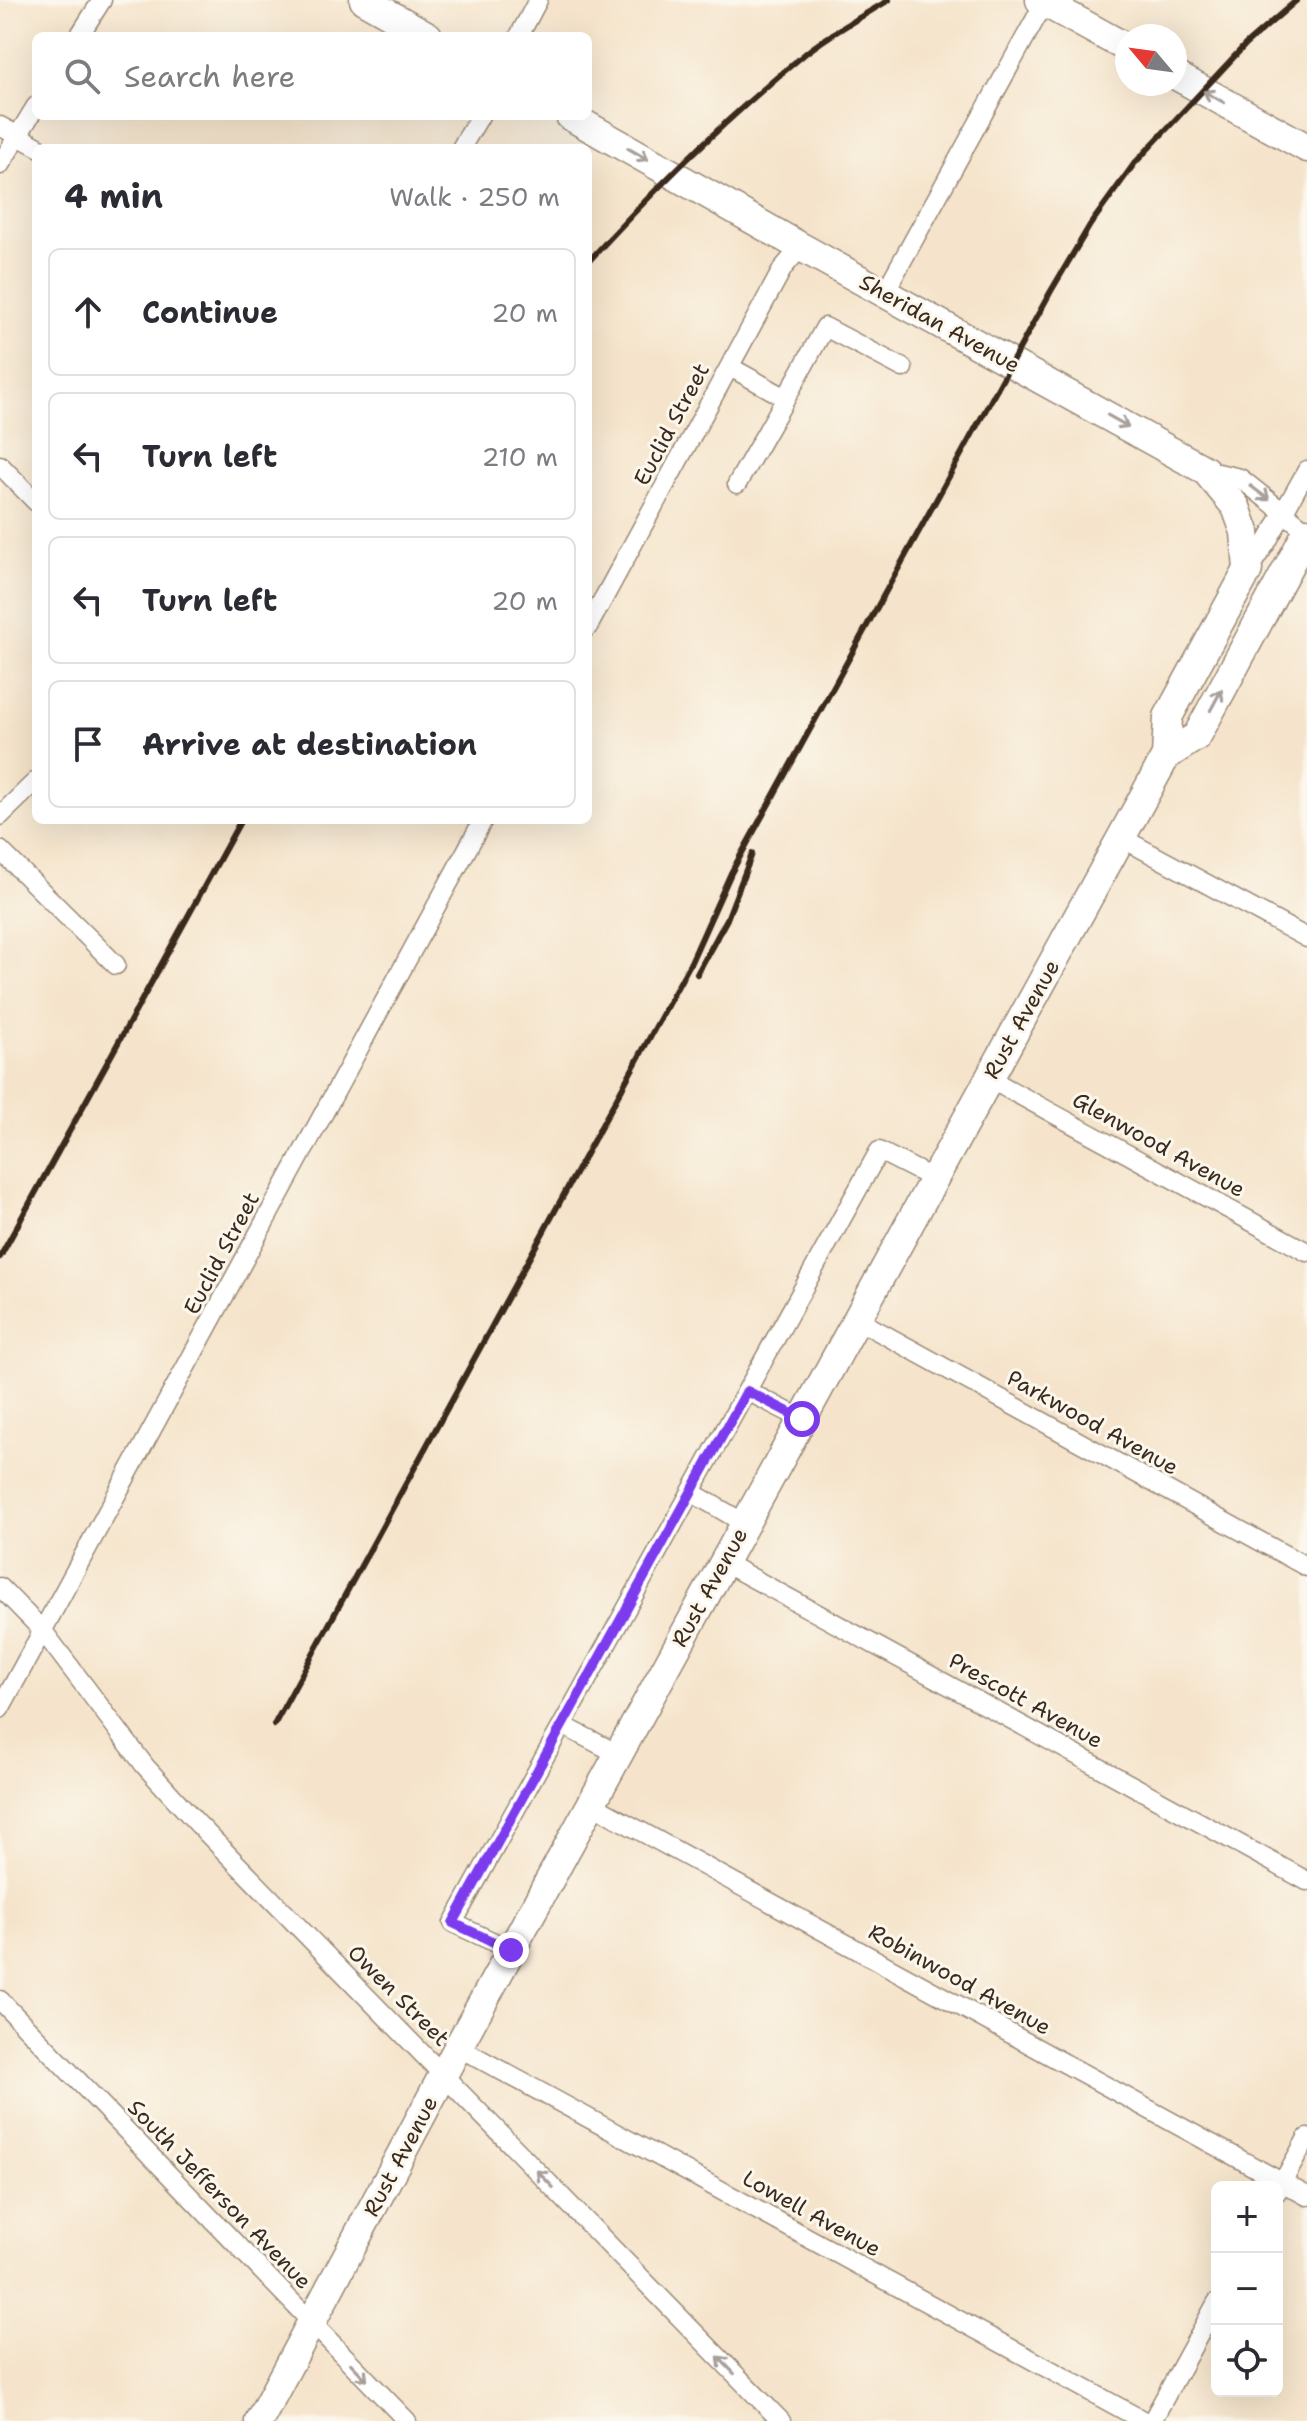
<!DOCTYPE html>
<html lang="en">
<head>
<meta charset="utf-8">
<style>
  :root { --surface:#fff; --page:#f2f2f3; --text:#2b2b33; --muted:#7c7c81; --line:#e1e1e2 }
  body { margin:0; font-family:"Shantell Sans",sans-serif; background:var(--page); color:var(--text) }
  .controls { position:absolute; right:24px; bottom:24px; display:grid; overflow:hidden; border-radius:12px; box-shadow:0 8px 32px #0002 }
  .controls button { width:72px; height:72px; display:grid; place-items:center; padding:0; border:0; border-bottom:2px solid var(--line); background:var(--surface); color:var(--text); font:40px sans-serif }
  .compass { position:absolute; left:1115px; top:24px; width:72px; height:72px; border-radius:50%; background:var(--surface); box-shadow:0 8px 32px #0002; rotate:299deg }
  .stop { position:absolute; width:24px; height:24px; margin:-18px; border:6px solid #7c3aed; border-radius:50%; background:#fff }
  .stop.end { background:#7c3aed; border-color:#fff; box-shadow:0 2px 8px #0008 }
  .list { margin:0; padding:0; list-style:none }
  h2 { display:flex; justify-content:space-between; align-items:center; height:104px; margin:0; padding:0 32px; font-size:34px }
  h2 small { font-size:26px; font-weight:400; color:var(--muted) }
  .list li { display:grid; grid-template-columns:52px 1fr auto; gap:24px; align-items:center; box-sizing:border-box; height:128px; margin:0 16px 16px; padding:0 16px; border:2px solid var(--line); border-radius:12px }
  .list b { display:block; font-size:30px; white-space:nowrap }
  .list em { font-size:26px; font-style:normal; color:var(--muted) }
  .icon { flex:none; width:44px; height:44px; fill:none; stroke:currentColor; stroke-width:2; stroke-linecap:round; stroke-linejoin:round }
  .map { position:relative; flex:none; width:1307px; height:2421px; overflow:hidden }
  .search { position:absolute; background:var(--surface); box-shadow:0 8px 32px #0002; left:32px; top:32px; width:560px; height:88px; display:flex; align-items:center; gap:20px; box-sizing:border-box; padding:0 28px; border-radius:12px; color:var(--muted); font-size:30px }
  .panel { position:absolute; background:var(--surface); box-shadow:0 8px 32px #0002; left:32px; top:144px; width:560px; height:680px; border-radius:12px }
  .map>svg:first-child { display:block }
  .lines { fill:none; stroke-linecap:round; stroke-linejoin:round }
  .minor-casing { stroke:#988774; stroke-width:21 }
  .highway-casing { stroke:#988774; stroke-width:31 }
  .minor { stroke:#fff; stroke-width:18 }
  .highway { stroke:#fff; stroke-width:28 }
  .rail { stroke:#3b2a1e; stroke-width:6 }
  .oneway { stroke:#a79f9a }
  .route { stroke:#7c3aed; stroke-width:10 }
  .labels { text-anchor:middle; stroke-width:6; stroke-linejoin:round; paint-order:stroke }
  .street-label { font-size:22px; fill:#3b2a1e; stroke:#fbf7ec }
</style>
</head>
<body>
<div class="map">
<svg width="1307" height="2421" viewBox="0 0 1307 2421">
  <rect width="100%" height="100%" fill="#fbf7ec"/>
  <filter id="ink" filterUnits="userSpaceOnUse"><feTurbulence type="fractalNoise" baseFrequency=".0125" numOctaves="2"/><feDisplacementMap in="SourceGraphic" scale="16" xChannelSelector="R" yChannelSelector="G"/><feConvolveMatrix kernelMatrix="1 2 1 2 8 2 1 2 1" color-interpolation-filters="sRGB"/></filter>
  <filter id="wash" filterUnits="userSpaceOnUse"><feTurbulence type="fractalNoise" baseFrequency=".006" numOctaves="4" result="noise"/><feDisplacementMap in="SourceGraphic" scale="32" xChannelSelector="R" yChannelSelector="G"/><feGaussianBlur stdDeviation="1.8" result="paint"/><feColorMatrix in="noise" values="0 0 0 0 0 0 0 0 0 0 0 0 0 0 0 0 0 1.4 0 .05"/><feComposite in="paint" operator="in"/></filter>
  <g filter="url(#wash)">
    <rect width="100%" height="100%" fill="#f5e4cb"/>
  </g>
  <g filter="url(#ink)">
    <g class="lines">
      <defs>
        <path id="minor" d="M79 36 102 0
          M519 36 538 0
          M0 126 40 148
          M461 148 480 116
          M0 165 36 106
          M885 292 1037 16 1048 4
          M730 367 786 398 737 484
          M786 398 825 327 903 368
          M0 465 36 502
          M1205 470 1240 478 1307 531
          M1248 570 1267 542 1307 470
          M588 627 783 268 801 247
          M0 816 36 781
          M1120 837 1307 938
          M0 850 116 965
          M988 1078 1307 1252
          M856 1319 1307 1567
          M747 1391 802 1419
          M691 1492 744 1523
          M723 1562 1307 1881
          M0 1587 43 1631 145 1766 196 1822 781 2421
          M0 1709 483 820
          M562 1725 618 1754
          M591 1804 1307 2196
          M511 1950 453 1923 879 1151 934 1179
          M0 2000 407 2421
          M458 2047 1144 2421
          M1277 2192 1307 2138
          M1152 2421 1217 2302"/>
        <path id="highway" d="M364 0 428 36
          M1040 0 1127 48
          M1175 75 1307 148
          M1166 756 1197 736 1307 532
          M259 2421 458 2047 1166 756 1168 717 1248 570 1245 532 1236 507 1205 470 801 247 570 116"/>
      </defs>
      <use href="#minor" class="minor-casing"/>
      <use href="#highway" class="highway-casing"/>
      <use href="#minor" class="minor"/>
      <use href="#highway" class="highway"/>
      <path class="rail" d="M588 262C655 188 728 117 806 53 831 33 861 17 889 0
        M697 974 727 919 752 854
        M0 1257 241 820
        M274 1725 691 962 731 873 1051 291 1090 225 1134 164 1246 44 1297 0"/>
    </g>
    <defs><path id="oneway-shaft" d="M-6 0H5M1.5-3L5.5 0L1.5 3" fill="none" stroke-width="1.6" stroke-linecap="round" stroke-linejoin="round" transform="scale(2)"/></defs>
    <g class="oneway">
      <use href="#oneway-shaft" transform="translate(1214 97) rotate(-151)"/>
      <use href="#oneway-shaft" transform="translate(638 154) rotate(30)"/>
      <use href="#oneway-shaft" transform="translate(1118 421) rotate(29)"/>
      <use href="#oneway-shaft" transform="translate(1260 493) rotate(37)"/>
      <use href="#oneway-shaft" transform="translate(1216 700) rotate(-62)"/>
      <use href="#oneway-shaft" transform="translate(545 2179) rotate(-134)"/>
      <use href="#oneway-shaft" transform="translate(726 2365) rotate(-134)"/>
      <use href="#oneway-shaft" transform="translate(359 2372) rotate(46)"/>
    </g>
  </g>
  <g class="lines" filter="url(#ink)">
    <path class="route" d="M511 1950 453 1923 747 1391 802 1419"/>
  </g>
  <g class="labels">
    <g class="street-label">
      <text transform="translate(940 323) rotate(29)" y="8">Sheridan Avenue</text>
      <text transform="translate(671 424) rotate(-62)" y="8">Euclid Street</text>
      <text transform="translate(1021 1019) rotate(-61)" y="8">Rust Avenue</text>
      <text transform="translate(1159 1144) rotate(29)" y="8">Glenwood Avenue</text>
      <text transform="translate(221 1253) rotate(-62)" y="8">Euclid Street</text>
      <text transform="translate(1093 1422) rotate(29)" y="8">Parkwood Avenue</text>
      <text transform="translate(709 1587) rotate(-61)" y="8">Rust Avenue</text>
      <text transform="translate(1026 1700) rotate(29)" y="8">Prescott Avenue</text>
      <text transform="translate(960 1979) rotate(29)" y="8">Robinwood Avenue</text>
      <text transform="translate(399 1995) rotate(45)" y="8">Owen Street</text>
      <text transform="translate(400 2156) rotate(-62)" y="8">Rust Avenue</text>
      <text transform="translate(220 2194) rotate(46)" y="8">South Jefferson Avenue</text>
      <text transform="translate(812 2213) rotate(29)" y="8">Lowell Avenue</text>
    </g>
  </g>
</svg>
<div class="controls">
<button>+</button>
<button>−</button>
<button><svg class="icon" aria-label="locate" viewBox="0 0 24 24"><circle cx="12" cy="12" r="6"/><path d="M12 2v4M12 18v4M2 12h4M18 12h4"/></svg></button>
</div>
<svg class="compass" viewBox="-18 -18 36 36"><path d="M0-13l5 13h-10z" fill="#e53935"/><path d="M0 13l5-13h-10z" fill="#7c7c81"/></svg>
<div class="stop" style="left:802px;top:1419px"></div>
<div class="stop end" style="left:511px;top:1950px"></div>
<div class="search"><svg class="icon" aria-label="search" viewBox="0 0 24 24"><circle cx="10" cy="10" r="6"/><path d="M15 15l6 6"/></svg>Search here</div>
<section class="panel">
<h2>4 min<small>Walk · 250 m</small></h2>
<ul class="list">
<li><svg class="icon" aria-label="ahead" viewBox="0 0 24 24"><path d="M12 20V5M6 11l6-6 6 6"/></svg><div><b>Continue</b></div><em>20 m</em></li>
<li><svg class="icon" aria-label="left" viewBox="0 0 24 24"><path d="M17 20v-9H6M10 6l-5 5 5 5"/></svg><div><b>Turn left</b></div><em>210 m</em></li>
<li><svg class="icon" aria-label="left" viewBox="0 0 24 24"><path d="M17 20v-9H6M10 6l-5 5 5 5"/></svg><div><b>Turn left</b></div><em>20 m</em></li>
<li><svg class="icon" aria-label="arrive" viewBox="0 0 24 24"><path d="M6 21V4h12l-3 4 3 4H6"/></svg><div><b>Arrive at destination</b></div></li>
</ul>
</section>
</div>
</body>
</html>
